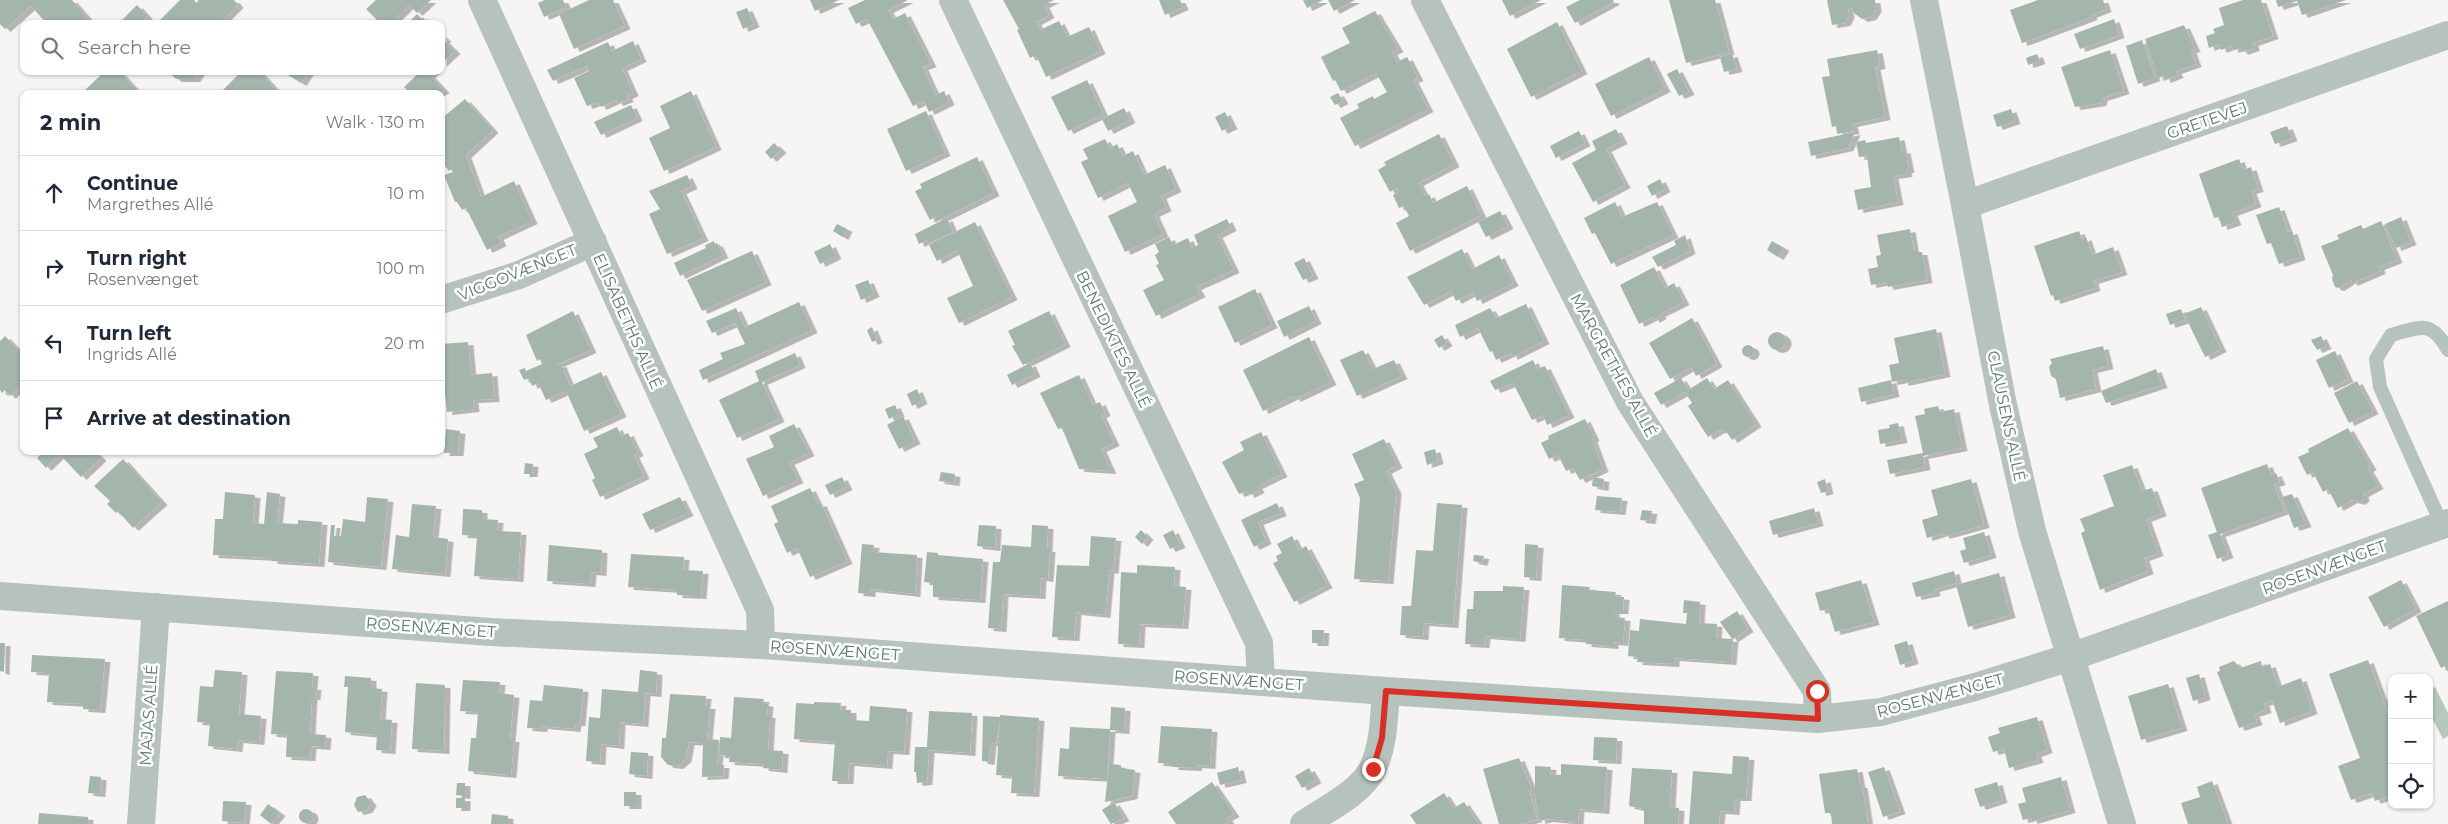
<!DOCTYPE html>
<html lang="en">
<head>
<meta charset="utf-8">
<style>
  :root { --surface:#fff; --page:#f6f6f7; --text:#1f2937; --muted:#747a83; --line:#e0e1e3 }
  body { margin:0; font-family:Montserrat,sans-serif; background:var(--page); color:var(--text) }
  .controls { position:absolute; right:15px; bottom:15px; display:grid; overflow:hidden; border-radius:10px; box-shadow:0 1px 4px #0004 }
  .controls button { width:45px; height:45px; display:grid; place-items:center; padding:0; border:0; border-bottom:1px solid var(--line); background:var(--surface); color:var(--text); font:25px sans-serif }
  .stop { position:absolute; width:15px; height:15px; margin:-11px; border:4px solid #d93025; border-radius:50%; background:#fff }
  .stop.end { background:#d93025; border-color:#fff; box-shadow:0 1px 5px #0008 }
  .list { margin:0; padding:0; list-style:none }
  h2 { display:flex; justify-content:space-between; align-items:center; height:65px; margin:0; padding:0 20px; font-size:21px }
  h2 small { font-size:16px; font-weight:400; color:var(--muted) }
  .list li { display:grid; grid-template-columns:32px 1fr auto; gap:15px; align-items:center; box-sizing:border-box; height:75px; padding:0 20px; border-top:1px solid var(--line) }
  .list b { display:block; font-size:19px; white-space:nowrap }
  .list p { margin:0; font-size:16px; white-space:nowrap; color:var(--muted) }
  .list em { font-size:16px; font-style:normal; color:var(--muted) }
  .icon { flex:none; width:28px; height:28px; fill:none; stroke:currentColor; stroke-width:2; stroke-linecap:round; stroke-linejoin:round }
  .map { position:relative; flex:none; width:2448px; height:824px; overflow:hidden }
  .search { position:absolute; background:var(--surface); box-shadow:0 1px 4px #0004; left:20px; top:20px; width:425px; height:55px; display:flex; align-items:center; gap:12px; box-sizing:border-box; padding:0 18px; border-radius:10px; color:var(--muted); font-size:19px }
  .panel { position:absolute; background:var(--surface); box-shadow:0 1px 4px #0004; left:20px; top:90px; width:425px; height:365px; border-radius:10px }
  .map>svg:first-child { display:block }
  .water { fill:#b5c8bb }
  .building { fill:#a4b5ac; filter:url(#shadow) }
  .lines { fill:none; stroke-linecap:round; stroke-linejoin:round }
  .service { stroke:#b6c2bc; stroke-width:14 }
  .minor { stroke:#b6c2bc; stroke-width:28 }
  .route { stroke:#d93025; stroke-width:6 }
  .labels { text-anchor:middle; stroke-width:5; stroke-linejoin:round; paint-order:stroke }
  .street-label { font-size:16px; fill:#5c7b6d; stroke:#fff }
</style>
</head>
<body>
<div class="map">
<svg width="2448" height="824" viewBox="0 0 2448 824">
  <defs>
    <filter id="shadow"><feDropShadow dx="5.5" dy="3" stdDeviation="0" flood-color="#0004"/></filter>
  </defs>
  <rect width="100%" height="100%" fill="#f7f4f4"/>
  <path class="water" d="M2435 687 2448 713V736L2443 739 2429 712V690Z"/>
  <path class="building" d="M0 0H72L93 24H47L31 6 5 29 0 24Z
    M180 0H194L196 3 199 0H234L238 5 219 24H156Z
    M376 0H431L417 13 409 5 390 24H381L366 9Z
    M545 0H563L566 7 544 17 538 3Z
    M589 0H613L625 26 574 49 559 14Z
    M810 0H839L815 11Z
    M865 0H908L888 10 893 19 905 13 931 64 923 67 930 83 936 95 944 91 949 102 929 112 924 101 913 106 867 19 856 24 848 8Z
    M1003 0H1054L1044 5 1049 15 1036 22 1040 30 1059 21 1067 37 1089 27 1100 51 1046 77 1036 55 1030 58 1017 30 1019 29Z
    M1159 0H1180L1183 7 1165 15Z
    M1303 0H1323L1307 8Z
    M1328 0H1355L1334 11Z
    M1502 0H1541L1510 16Z
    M1580 0H1613L1614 2 1575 23 1566 7Z
    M1669 0H1715L1729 52 1686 63Z
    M1827 0H1875L1876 9 1871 17 1862 19 1854 13 1852 8 1848 9 1849 15 1845 23 1832 25Z
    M2038 0H2103L2106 9 2091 15 2092 17 2022 43 2010 10Z
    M2243 0H2261L2273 36 2253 43 2254 48 2242 52 2240 48 2233 50 2232 46 2221 50 2219 44 2209 48 2206 36 2215 33 2213 29 2224 25 2219 8Z
    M2276 0H2346L2302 15 2297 1 2278 7Z
    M137 5 147 16 140 24H125L122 20Z
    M747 8 754 24 743 29 736 12Z
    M1375 11 1398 49 1392 52 1397 62 1407 57 1418 78 1413 80 1428 109 1355 146 1340 118 1359 108 1357 104 1373 96 1374 99 1387 92 1376 73 1341 91 1335 80 1333 81 1321 57 1350 43 1342 28Z
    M417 14 425 22 428 19 432 24H407Z
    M2114 19 2119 35 2080 49 2074 34Z
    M1557 22 1582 71 1531 97 1507 49Z
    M2184 25 2195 49 2191 50 2196 64 2176 71 2178 75 2165 80 2164 76 2158 78 2145 39Z
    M441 34 446 39 444 40 455 51 441 64Z
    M2142 40 2155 78 2138 84 2126 46Z
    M633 41 641 59 622 68 633 93 627 96 628 99 618 103 616 100 601 107 598 102 587 106 574 78 589 71 587 66 553 81 547 70 608 42 612 51Z
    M1877 50 1880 66 1875 67 1885 117 1852 124 1854 131 1837 134 1836 126 1832 127 1822 77 1830 76 1827 59Z
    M2110 50 2124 91 2102 98 2101 103 2075 107 2061 67Z
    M1732 54 1737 69 1724 72 1720 57Z
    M2037 54 2040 61 2028 65 2026 58Z
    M1649 57 1665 89 1611 116 1595 84Z
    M1677 69 1689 92 1679 96 1667 74Z
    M105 71H119L140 94H84L83 92Z
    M168 71H200L195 79H176Z
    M242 71H259L280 94H227L223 90Z
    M291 71H309L301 83 288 75Z
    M421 71H434L430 75 444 90 438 94H411L404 87Z
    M1087 80 1103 114 1068 131 1051 97Z
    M691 91 716 147 664 171 649 138 670 128 660 106Z
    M1338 93 1343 101 1335 105 1330 97Z
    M465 99 493 130 466 155 481 197 514 181 532 221 498 237 501 243 487 250 466 208 462 210 457 202H455L444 175 453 172 452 169 449 171 441 161V119Z
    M631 105 637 118 601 135 594 122Z
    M1124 108 1130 120 1108 131 1102 119Z
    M2011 109 2015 121 1997 127 1993 115Z
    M926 111 945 153 906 171 887 129Z
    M1225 112 1232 126 1222 131 1215 117Z
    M2287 126 2292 138 2275 144 2270 132Z
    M1616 129 1622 141 1606 149 1625 185 1593 202 1572 163 1596 150 1592 141Z
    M1579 131 1585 143 1556 158 1550 146Z
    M1855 132 1848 148 1811 156 1808 142Z
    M1439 134 1454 164 1418 183 1425 196 1429 194 1433 203 1467 186 1481 215 1410 251 1396 223 1409 216 1404 206 1399 208 1393 195 1399 192 1397 188 1390 192 1378 170 1386 165 1384 162Z
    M1899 137 1902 151 1905 150 1909 170H1906L1907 174 1893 176 1898 202 1858 210 1854 190 1871 187 1867 156 1859 157 1856 142 1865 140 1866 143Z
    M1105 139 1110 148 1117 144 1123 156 1133 151 1144 175 1165 165 1176 189 1161 196 1166 208 1154 214 1163 234 1125 252 1108 216 1137 202 1128 183 1098 198 1081 162 1088 159 1083 149Z
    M774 143 781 150 771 159 765 152Z
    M977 157 994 193 937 221 935 217 930 220 915 191 922 188 920 184Z
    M2239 159 2243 170 2251 167 2258 189 2251 191 2256 204 2232 213 2236 222 2222 227 2219 217 2214 218 2199 174Z
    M687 175 692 186 681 191 703 238 667 254 649 214 660 209 649 191Z
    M1660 179 1665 189 1652 196 1647 186Z
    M1615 202 1622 217 1657 202 1673 235 1611 264 1595 233 1592 234 1584 218Z
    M2279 207 2288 232 2292 231 2300 257 2279 264 2271 243 2267 244 2256 215Z
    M1500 211 1508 226 1486 237 1478 222Z
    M2401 217 2411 242 2396 248 2385 224Z
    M947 218 953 232 929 243 927 240 919 244 915 234Z
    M1227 219 1231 228 1217 235 1234 270 1196 287 1200 294 1156 316 1143 290 1164 280 1156 265 1159 264 1155 255 1159 252 1155 244 1169 237 1173 245 1188 238 1192 248 1198 245 1194 235Z
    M2381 221 2397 260 2379 267 2380 271 2352 283 2351 280 2339 288 2335 287 2332 279 2333 275 2321 246 2339 239 2337 235 2361 225 2363 229Z
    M975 222 1012 297 959 323 947 298 973 286 957 250 937 261 929 245Z
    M837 224 847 229 843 237 833 231Z
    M1910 229 1914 252H1922L1927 280 1888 287 1886 282 1871 285 1868 269 1878 267 1876 256 1881 255 1877 235Z
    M2079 231 2082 239 2086 237 2092 255 2113 247 2122 272 2093 281 2095 288 2055 301 2053 295 2051 296 2034 246Z
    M1685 235 1690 251 1658 267 1652 257 1676 245 1674 241Z
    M714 241 715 244 717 243 723 255 680 276 674 263 706 248 705 245Z
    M1772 241 1784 248 1778 257 1767 250Z
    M830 244 836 256 820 264 814 252Z
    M1462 249 1472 269 1499 255 1513 283 1477 301 1473 292 1456 301 1451 291 1424 305 1407 277Z
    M752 251 766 282 702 311 687 280Z
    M1304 258 1313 276 1303 280 1294 263Z
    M1654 267 1665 288 1674 283 1684 302 1660 314 1661 316 1654 320 1653 317 1639 324 1620 285Z
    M868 280 874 294 861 300 855 285Z
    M1255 289 1272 325 1235 343 1218 307Z
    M799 302 812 330 703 380 699 370 723 359 720 353 745 344 735 323 712 333 706 321 736 308 745 327Z
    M1526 304 1544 341 1512 357 1511 353 1496 360 1492 351 1490 352 1478 328 1460 337 1455 325 1490 308 1496 318Z
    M1309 306 1316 321 1284 337 1277 321Z
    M2201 307 2221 349 2205 357 2184 314Z
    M2181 309 2185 320 2170 325 2166 314Z
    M573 311 591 350 556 365 561 364 570 386 601 372 621 414 584 431 566 391 546 400 538 383 532 386 529 378 524 380 519 370 525 368 526 371 542 364 540 359 537 361 526 335Z
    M1049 311 1065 344 1023 365 1012 346 1015 345 1008 331Z
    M1692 318 1717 364 1696 376 1691 367 1670 379 1649 343Z
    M872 327 877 340 872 342 867 330Z
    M1936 329 1945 374 1903 383V380L1892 382 1889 365 1899 363 1894 338Z
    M1768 341a9 9 0 1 1 18 0a9 9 0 1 1-18 0Z
    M1442 335 1447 343 1439 348 1434 340Z
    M5 336 24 356V373L20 376 24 383 10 396 5 390 2 393 0 390V341Z
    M2321 336 2326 346 2317 350 2311 340Z
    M1309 337 1331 382 1295 399 1294 396 1263 411 1243 370Z
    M468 342 471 375 492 373 494 399 473 400 474 409 447 412 444 384 441 385V344Z
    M1742 351a6 6 0 1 1 12 0a6 6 0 1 1-12 0Z
    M2103 346 2108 366 2092 370 2096 389 2060 398 2056 379 2051 376 2049 367 2052 363 2050 359Z
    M1363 350 1373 369 1394 360 1402 376 1357 396 1340 360Z
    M2335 351 2348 379 2329 388 2316 360Z
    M795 353 800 365 762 382 779 419 737 438 719 400 759 381 755 371Z
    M1533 360 1537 369 1545 366 1569 415 1547 425 1543 415 1532 420 1513 383 1495 390 1490 381Z
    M1030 363 1035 374 1012 385 1007 375Z
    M2156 369 2162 385 2106 403 2101 391Z
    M1079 375 1093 405 1100 402 1105 413 1101 415 1114 443 1101 449 1111 471 1079 469 1062 428 1058 429 1040 393Z
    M1681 378 1688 390 1707 378 1714 389 1728 380 1756 424 1732 440 1726 431 1719 430 1708 437 1688 406 1692 403 1685 392 1661 405 1654 393Z
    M1891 380 1894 394 1861 402 1858 388Z
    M2357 381 2373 411 2349 423 2334 393Z
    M917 389 922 401 912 406 907 394Z
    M895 405 899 414 889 419 885 409Z
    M1938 406 1940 412 1954 409 1962 448 1923 456 1925 467 1890 474 1887 460 1923 453 1915 416 1925 414 1924 409Z
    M903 416 915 441 899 449 887 425Z
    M1585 419 1594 438 1592 439 1603 469 1580 480 1573 468 1566 471 1558 455 1549 459 1541 443 1549 439 1548 436Z
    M1898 423 1902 440 1880 444 1878 430 1890 428 1889 425Z
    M794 424 809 453 789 462 798 480 763 496 746 459 774 447 769 436Z
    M617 427 621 436 628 433 638 453 634 455 644 476 600 497 592 480 595 478 584 454 598 447 593 438Z
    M2348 428 2371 467 2368 469 2378 486 2363 494 2364 498 2360 502 2352 500 2338 508 2328 489 2323 492 2313 472 2307 475 2298 457 2309 452 2308 449Z
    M446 429 460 431 458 453H444Z
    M1261 432 1282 474 1257 486 1259 490 1249 495 1247 491 1239 494 1222 462 1244 450 1240 442Z
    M1384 439 1397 465 1386 471 1396 491 1388 581 1354 579 1360 498 1354 484 1364 480 1352 454Z
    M1435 449 1438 461 1427 465 1424 452Z
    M44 451H63L46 468 37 458Z
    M68 451H94L101 458 81 477 62 457Z
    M123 459 162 502 133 528 118 511 116 513 107 504 110 501 94 486Z
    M525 463 533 464 532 474H524Z
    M2267 464 2271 475 2276 473 2280 482 2274 484 2284 511 2220 534 2228 555 2217 559 2208 535 2217 532 2201 488Z
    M2132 465 2142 491 2152 488 2161 513 2146 519 2158 553 2144 558 2148 571 2100 590 2081 533 2085 531 2080 519 2114 506 2103 475Z
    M941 472 955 474 954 483 939 481Z
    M842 477 847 487 830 495 825 485Z
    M1593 477 1604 479 1603 488 1592 486Z
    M1825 479 1828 491 1821 493 1817 482Z
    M1971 479 1984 525 1944 536 1943 533 1927 538 1922 520 1938 515 1931 490Z
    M810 488 818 504 821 503 847 561 810 577 797 548 787 553 774 524 778 522 771 506Z
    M225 492 255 495 253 523 264 524 267 492 280 494 277 523 298 524V520L322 522 319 564 272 561V558L213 555 215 519H223Z
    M2292 494 2306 524 2294 528 2282 497Z
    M1597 496 1622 498 1620 512 1595 510Z
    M367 497 388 499 381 567 328 562 331 525H335L334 536H341L343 519 365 522Z
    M680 497 688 513 650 530 642 514Z
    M1277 503 1281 513 1258 522 1266 541 1254 547 1241 520Z
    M1437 503 1462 505 1453 625 1424 623 1423 637 1400 635 1402 606H1411L1416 550 1433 551Z
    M412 504 436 506 433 537 448 539 445 574 392 569 396 535 409 537Z
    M1814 508 1818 523 1773 535 1769 521Z
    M463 509 482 510V519L498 520 497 531 521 532 518 579 474 576 477 536 462 535Z
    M1642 510 1652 511 1650 521 1640 520Z
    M979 525 996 526 995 548 977 546Z
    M1032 525 1048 526 1047 549H1050L1048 579 1041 578 1040 596 1003 594 1001 629 988 628 993 562H1000L1002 545 1031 547Z
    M1141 530 1148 537 1142 544 1135 537Z
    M1173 530 1180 545 1170 549 1163 535Z
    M1984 532 1991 555 1964 563 1960 551 1966 549 1963 538Z
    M1091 536 1116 538 1113 571 1109 570 1105 615 1076 612 1074 638 1052 637 1057 565 1089 566Z
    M1292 536 1299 550 1306 546 1327 585 1294 602 1273 563 1278 561 1276 556 1282 553 1277 544Z
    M862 544 874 545 873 552 917 555 915 594 870 589V594L858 593Z
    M1525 544 1538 545 1536 578 1524 577Z
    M549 545 602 550 601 573 591 572 590 584 547 581Z
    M927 552 938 553V555L983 559 980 600 933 597V583L924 582Z
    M631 554 684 557 683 570 703 571 701 596 677 595V590L628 587Z
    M1474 555 1484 556 1482 563 1473 561Z
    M1137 565 1175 567 1174 586 1186 587 1183 626 1140 624 1139 645 1118 644 1121 572 1137 573Z
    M1954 571 1957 583 1934 589 1935 593 1916 597 1912 583Z
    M1999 573 2010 615 1968 627 1956 585Z
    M1861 580 1874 622 1835 632 1828 609 1820 611 1815 593Z
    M2401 580 2416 609 2384 627 2368 597Z
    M1562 585 1590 587 1589 590 1616 592 1615 596 1624 597 1623 611H1614V617L1625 618 1623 643 1613 642V646L1586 644V640L1559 638Z
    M1503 586 1524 587 1520 639 1485 636 1484 645 1465 644 1467 609H1473L1474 591H1503Z
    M1684 600 1700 602 1699 623 1717 624 1716 638 1732 639 1720 622 1737 611 1748 629 1733 639 1731 662 1674 658V664L1637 662 1638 657 1628 656 1630 630 1639 631 1640 619 1686 624 1687 613H1683Z
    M2448 601V672L2445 666 2441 668 2416 616Z
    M1312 630H1324L1323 643H1312Z
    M1907 641 1913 661 1900 665 1894 645Z
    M0 643H5L4 672 0 671Z
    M32 655 105 659 100 710 83 709V704L47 702 49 673 31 672Z
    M2368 660 2392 725V795L2375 801 2372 793 2351 800 2338 766 2360 758 2329 674Z
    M2234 661 2240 668 2261 661 2262 667 2270 664 2278 687 2301 678 2312 711 2280 723 2272 700 2264 703 2266 710 2254 714 2257 722 2239 728 2217 672 2220 671 2219 667Z
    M215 670 242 672 239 714 261 716 259 742 238 740 237 749 208 746 210 723 197 722 200 686 213 687Z
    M640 670 657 672 656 694 645 693 643 724 620 722 619 746 601 744 600 762 586 761 589 717 600 718 602 689 638 692Z
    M276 671 313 673 312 687H316L315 697H312L310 734 326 735 325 747 311 746 310 758 286 757 287 735 271 734Z
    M2199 674 2205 697 2193 701 2186 678Z
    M345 676 371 678V688L382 689 380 719 392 720 390 751 376 750 377 735 345 732 348 687H344Z
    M463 680 500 682 499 693 514 695 510 739H514L511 775 468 771 471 738H476L478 712 460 711Z
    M416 683 445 685 444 751 412 749Z
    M2168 684 2182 728 2141 740 2128 696Z
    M544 685 583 689 580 723H576L575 729 542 726V729L527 728 530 700 542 701Z
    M670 694 706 696 705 706H710L707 739 719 740 717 765H724L723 776 702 777 703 743 689 742 686 759 678 766 668 765 661 757 662 738H666Z
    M734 697 764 699 763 703 768 704 767 715H770L768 750 783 751 782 770 763 768 764 764 729 762 730 756 719 755 720 737 731 738Z
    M814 702 841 703 840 710H851V720L869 721 870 706 907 709 904 752 888 751 887 766 849 763 848 781H832L835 742 794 739 796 703 814 704Z
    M1111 707 1125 708 1124 731 1110 730 1107 779 1058 776 1060 748 1069 749 1070 727 1110 729Z
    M929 711 972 713 970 753 929 750 927 782 917 783 916 772H914L915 747H927Z
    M1000 715 1039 718 1034 794 1011 793 1012 776 996 775 1000 719 996 744 991 743 989 762 982 761 983 716 1000 717Z
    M2037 717 2047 750 2036 754 2038 760 2009 768 2004 749 1993 752 1988 737 2000 733 1998 728Z
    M1161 726 1212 729 1210 766 1197 765 1196 768 1173 767V764L1158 763Z
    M1594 737 1617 738 1616 761 1593 760Z
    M631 752 648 753 647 776 629 774Z
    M1733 756 1749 757 1746 798H1735L1734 812 1720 811 1719 824H1689L1693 771 1732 774Z
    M1519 758 1532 790 1529 791 1537 819 1520 824H1499L1483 769Z
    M1109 764 1121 765V768L1135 770 1132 796 1105 802Z
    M1561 764 1607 767 1604 811 1579 809 1578 822 1548 819 1540 821 1535 797V766L1551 767 1550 774 1561 775Z
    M1238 767 1241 780 1220 785 1217 773Z
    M1884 767 1900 811 1883 817 1868 772Z
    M1309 768 1316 780 1302 788 1295 776Z
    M1632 768 1672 770 1670 807 1679 808 1678 824H1644V809L1629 806Z
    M1857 769 1860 785H1862L1868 824H1832L1831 813H1825L1819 774Z
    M90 776 101 777 100 794 88 793Z
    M2061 777 2070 810 2032 821 2031 818 2023 820 2018 804 2026 802 2022 788Z
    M2212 781 2228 824H2188L2181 803 2200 797 2197 787Z
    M1212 782 1234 814 1227 818 1229 821 1224 824H1176L1168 812Z
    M1997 782 2002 800 1980 807 1974 789Z
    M457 783H465V796L456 795Z
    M624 792H636V806H624Z
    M1444 793 1454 808 1464 802 1479 824H1416L1410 815Z
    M365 795 371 803 367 810 358 812 354 805 357 797Z
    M456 798H465V808H456Z
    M223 801 246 802 244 823 222 821Z
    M1114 802 1124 818 1111 824 1102 810Z
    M268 804 280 813 271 824 260 815Z
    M299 816a7 7 0 1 1 14 0a7 7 0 1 1-14 0Z
    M39 813 88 817V824H38Z
    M492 814 508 816V824H491Z"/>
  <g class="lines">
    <path class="service" d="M2442 525 2380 387 2376 359 2391 335C2421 327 2431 319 2448 350"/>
    <path class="minor" d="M482 0 760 610 761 645
      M953 0 1259 643 1261 681
      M1425 0 1630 402 1817 691 1818 719
      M1924 0 1965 205 2003 405 2032 531 2122 824
      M1965 205 2448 35
      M441 300 519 275 593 242
      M0 596 491 632 761 645 1386 691 1818 719 1881 712 1975 687 2071 657 2448 523
      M141 824 156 607
      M1304 824C1326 809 1361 793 1373 768 1384 744 1384 716 1386 691"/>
  </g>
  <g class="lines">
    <path class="route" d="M1373 769 1382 738 1386 691 1818 719 1817 691"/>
  </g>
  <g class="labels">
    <g class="street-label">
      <text transform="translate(2207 120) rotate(-19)" y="6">GRETEVEJ</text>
      <text transform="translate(517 272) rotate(-22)" y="6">VIGGOVÆNGET</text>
      <text transform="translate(628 321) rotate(66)" y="6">ELISABETHS ALLÉ</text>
      <text transform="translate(1114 339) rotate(64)" y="6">BENEDIKTES ALLÉ</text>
      <text transform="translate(1614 365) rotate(61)" y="6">MARGRETHES ALLÉ</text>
      <text transform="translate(2007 416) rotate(78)" y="6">CLAUSENS ALLÉ</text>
      <text transform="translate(2324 567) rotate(-20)" y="6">ROSENVÆNGET</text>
      <text transform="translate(431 627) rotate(4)" y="6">ROSENVÆNGET</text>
      <text transform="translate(835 650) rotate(4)" y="6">ROSENVÆNGET</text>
      <text transform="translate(1239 680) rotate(4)" y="6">ROSENVÆNGET</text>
      <text transform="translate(1940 695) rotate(-15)" y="6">ROSENVÆNGET</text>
      <text transform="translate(148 715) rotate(-86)" y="6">MAJAS ALLÉ</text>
    </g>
  </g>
</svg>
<div class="controls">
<button>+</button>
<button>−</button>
<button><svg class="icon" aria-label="locate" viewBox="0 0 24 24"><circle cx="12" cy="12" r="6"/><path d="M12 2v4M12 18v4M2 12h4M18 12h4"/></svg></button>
</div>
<div class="stop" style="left:1817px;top:691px"></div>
<div class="stop end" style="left:1373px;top:769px"></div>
<div class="search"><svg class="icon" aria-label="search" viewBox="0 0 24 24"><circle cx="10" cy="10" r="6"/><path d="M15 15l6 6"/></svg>Search here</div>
<section class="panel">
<h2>2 min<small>Walk · 130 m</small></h2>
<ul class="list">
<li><svg class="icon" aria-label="ahead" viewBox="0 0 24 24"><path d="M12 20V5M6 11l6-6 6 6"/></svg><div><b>Continue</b><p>Margrethes Allé</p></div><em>10 m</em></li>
<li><svg class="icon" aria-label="right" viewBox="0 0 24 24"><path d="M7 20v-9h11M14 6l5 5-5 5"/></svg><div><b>Turn right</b><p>Rosenvænget</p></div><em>100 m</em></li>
<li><svg class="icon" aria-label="left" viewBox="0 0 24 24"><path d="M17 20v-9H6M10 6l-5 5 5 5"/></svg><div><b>Turn left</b><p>Ingrids Allé</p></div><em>20 m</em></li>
<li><svg class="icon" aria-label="arrive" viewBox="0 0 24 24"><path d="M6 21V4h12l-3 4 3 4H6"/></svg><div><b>Arrive at destination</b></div></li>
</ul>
</section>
</div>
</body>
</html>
